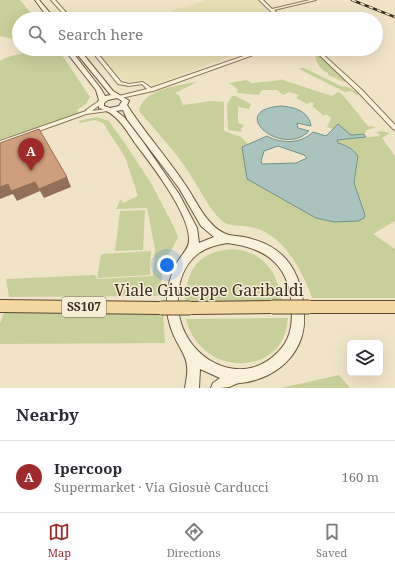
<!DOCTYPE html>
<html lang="en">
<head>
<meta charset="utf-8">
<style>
  :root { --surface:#fff; --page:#f2f2f3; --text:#2b2b33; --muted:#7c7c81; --line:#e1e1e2; --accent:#9e2a2b }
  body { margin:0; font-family:"Noto Serif",serif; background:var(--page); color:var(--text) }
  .controls { position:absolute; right:12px; bottom:12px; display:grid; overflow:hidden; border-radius:6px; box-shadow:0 4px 16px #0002 }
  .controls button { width:36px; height:36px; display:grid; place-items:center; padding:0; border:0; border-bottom:1px solid var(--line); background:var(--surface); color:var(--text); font:20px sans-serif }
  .you { position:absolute; left:167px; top:265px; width:14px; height:14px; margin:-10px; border:3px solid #fff; border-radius:50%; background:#1a73e8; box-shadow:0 0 0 6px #1a73e833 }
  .badge { display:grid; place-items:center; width:26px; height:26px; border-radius:50%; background:var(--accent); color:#fff; font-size:13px; font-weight:700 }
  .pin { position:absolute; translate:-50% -33px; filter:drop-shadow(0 1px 2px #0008) }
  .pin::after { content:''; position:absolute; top:21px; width:14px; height:12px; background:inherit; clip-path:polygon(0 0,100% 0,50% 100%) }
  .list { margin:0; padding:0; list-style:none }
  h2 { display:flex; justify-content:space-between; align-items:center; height:52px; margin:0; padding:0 16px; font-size:17px }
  h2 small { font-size:13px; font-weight:400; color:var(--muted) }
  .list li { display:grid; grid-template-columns:26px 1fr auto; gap:12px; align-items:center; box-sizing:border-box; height:72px; padding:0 16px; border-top:1px solid var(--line) }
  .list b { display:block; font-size:15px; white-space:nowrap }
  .list p { margin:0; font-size:13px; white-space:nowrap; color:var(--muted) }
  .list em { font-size:13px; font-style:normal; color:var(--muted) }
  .icon { flex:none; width:22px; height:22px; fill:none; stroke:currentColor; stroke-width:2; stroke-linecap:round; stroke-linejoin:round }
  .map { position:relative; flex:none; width:395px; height:388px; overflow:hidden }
  .search { position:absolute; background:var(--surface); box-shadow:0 4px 16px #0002; left:12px; right:12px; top:12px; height:44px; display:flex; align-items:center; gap:10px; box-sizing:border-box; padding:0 14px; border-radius:22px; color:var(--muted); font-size:15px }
  .sheet { height:124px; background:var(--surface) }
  nav { display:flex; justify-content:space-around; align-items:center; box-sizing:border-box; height:56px; border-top:1px solid var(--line); background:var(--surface); font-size:11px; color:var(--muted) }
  nav a { display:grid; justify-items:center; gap:2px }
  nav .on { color:var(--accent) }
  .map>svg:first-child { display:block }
  .farmland { fill:#e6deb5 }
  .green { fill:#c9cf9b }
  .water { fill:#a9c4bc; stroke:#6f938a; fill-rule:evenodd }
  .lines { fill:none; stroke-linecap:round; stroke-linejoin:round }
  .street-casing { stroke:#8d765c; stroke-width:2 }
  .secondary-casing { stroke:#6f573f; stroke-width:2 }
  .primary-casing { stroke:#5b4430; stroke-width:2 }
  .street { fill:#faf1dc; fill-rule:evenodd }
  .secondary { fill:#faf1dc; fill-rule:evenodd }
  .primary { fill:#f3d9a0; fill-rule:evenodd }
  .rail-casing { stroke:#3d2e20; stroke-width:2.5 }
  .rail { stroke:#f7eed8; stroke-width:1.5; stroke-dasharray:4.5; stroke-linecap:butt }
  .primary-bridge-casing { stroke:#5b4430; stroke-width:15; stroke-linecap:butt }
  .primary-bridge { stroke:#f3d9a0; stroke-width:13 }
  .shaded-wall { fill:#916f58 }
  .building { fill:#cf9f7d; stroke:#916f58 }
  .labels { text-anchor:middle; stroke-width:3; stroke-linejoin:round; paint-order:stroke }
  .shield { fill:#f7eed8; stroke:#756857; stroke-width:1 }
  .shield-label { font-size:12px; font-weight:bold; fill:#3d2e20 }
  .near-street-label { font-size:16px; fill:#3d2e20; stroke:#f7eed8 }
</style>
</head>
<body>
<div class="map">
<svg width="395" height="388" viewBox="0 0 395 388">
  <rect width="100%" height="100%" fill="#f0e4c8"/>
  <path class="farmland" d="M206 0H256L277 19H174L172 12 173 10Z
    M96 49H251L153 85 146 80 129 82 122 79Z"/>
  <path class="green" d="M0 0H20L31 13 28 14 31 19H19V40L0 36Z
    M42 49H58L90 97 86 104 77 110 79 113 0 140V61C9 54 29 54 42 49Z
    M312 50 315 51 348 82H344L328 75V73C319 69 317 64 315 54H312Z
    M301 68H304L343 87 346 86 360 94 357 95 351 91 345 92 299 69Z
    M280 79 332 96 338 92 342 94 368 126 376 127 365 131 367 133 351 135 338 124 333 129 327 127 331 118 326 114 324 116 312 106 314 104 311 102 307 104 296 98 299 95 289 92 283 95 277 90H262L259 95 238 93 236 92 238 91 235 87 229 83 246 80 249 81 251 83 281 80Z
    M199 81 175 93 179 95 183 105 211 101 224 102V131L241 137 248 144 242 147 326 221H358V195L354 183 358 162 348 146 337 143V140L380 136 378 133H374L381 131 390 133 382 138 395 156V221L373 234 395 249V298H312C302 270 283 233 251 227 242 225 229 227 222 221 208 208 197 184 186 168 172 148 155 130 139 111 143 88 180 86 199 81Z
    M232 96H235L251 104 249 109 238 107V123L244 125 241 129 242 132 228 130 227 104Z
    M97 117 109 121 128 148 151 183 175 229 178 238 169 254 163 270 159 296 9 297 6 279 95 275 97 279 153 276 155 249 147 208 116 209 121 199 123 203 138 196 125 157 103 123 95 120 80 123 78 121Z
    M145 210 143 250 115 251 120 211Z
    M234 249C267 253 277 274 283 303L185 304C186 269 198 251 234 249Z
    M151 251 150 275 97 278 101 254Z
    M163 312 165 343 0 344V323L4 313Z
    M288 318C287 325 286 332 283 338 279 349 269 356 259 360 226 371 194 352 186 319Z
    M339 375 350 388H281Z"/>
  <path class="water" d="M281 106C294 107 309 111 311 126L297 123 298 128 309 131C282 159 225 110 281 106Z
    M338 124 351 135 364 134 366 137 337 140 338 143C347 146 352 148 358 156L354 183 365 215 364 218 358 221 334 222 316 218 247 179 242 147 267 136C281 144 301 144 313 132L326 136ZM278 146 304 155 307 158 296 163 262 164 261 161 264 151Z"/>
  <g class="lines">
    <defs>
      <path id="street" d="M51 0H55L72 19H68Z
        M259 0H263L272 9 310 0H316L274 10 283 19H279Z
        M134 17 136 18 135 19H129Z
        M87 18H90L91 19H85Z
        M90 49H94L121 82 129 84 143 82 151 88 264 49H270L153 91 121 98H119V96L147 89 142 84 129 86 118 84Z
        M313 49H317L362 90 395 125V130L393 129 358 92Z
        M99 101H101L103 102 92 111 106 109H108V111L86 114 0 145V141L86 111V110Z"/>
      <path id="secondary" d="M35 0H39L55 19H49Z
        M64 49H70L101 89 105 96 111 95 109 93 73 49H79L113 91 128 100 129 101 127 105C144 132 166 156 184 183 193 195 199 210 209 221 214 227 221 233 229 235 233 236 239 236 244 237 258 240 271 245 282 255 295 267 302 286 303 303 304 312 305 322 303 331 297 361 270 380 240 383 236 383 233 386 229 387 224 388 217 388 211 388L213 383 220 378 200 369 199 388H185C186 381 188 373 187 367 187 358 181 350 177 342 172 333 168 321 167 310 166 293 169 276 178 261 182 254 189 249 189 240 190 214 151 164 135 143 129 134 123 124 115 117 110 112 105 110 99 108L98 102 99 100 96 90ZM117 98 122 101 119 106 110 108 104 106V103L108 100ZM123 110 127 119 179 188 201 226 214 237 199 243 197 228 179 194 143 142 124 117 116 111ZM227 243C269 248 291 267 292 311 292 327 290 340 278 352 249 383 203 369 185 333 173 309 175 270 199 253 207 247 217 245 227 243Z"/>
      <path id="primary" d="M0 300 161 302 166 304 167 308 166 312 161 314 0 312Z
        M272 301 277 303 278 307 277 311 272 313 190 314 185 312 184 308 185 304 190 302Z
        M309 301H395V313H309L304 311 303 307 304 303Z"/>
    </defs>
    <use href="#street" class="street-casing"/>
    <use href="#secondary" class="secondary-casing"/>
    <use href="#primary" class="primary-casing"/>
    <use href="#street" class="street"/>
    <use href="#secondary" class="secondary"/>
    <use href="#primary" class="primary"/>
    <defs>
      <path id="rail" d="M352 0 395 17"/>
    </defs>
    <use href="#rail" class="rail-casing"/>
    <use href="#rail" class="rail"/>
    <defs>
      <path id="primary-bridge" d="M272 307H309
        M161 308H190"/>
    </defs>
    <use href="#primary-bridge" class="primary-bridge-casing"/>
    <use href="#primary-bridge" class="primary-bridge"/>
  </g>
  <path class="shaded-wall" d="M67 177 71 187 44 198 40 191 17 201 13 194 0 199V187L8 184 35 182Z"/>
  <path class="building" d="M39 129 67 177 39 189 35 182 11 191 8 184 0 187V143Z"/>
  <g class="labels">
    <rect class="shield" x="62" y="297" width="44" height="20" rx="3"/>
    <g class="shield-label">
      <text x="84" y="311">SS107</text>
    </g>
    <g class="near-street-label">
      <text x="209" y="296">Viale Giuseppe Garibaldi</text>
    </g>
  </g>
</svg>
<div class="controls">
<button><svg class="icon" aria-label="layers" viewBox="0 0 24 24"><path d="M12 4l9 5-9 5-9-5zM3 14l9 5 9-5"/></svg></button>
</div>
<div class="you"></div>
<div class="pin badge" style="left:31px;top:171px">A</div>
<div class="search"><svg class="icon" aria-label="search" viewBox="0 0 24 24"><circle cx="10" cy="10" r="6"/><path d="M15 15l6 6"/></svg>Search here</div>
</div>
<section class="sheet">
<h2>Nearby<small></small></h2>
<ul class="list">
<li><span class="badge">A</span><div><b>Ipercoop</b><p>Supermarket · Via Giosuè Carducci</p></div><em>160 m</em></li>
</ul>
</section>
<nav>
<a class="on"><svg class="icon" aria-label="map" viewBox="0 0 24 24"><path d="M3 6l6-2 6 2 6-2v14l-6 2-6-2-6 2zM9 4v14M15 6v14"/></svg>Map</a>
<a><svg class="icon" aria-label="directions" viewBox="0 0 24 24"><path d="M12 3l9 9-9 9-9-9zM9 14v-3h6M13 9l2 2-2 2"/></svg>Directions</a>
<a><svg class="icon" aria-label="saved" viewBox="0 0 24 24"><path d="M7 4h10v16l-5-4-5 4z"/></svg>Saved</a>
</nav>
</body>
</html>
